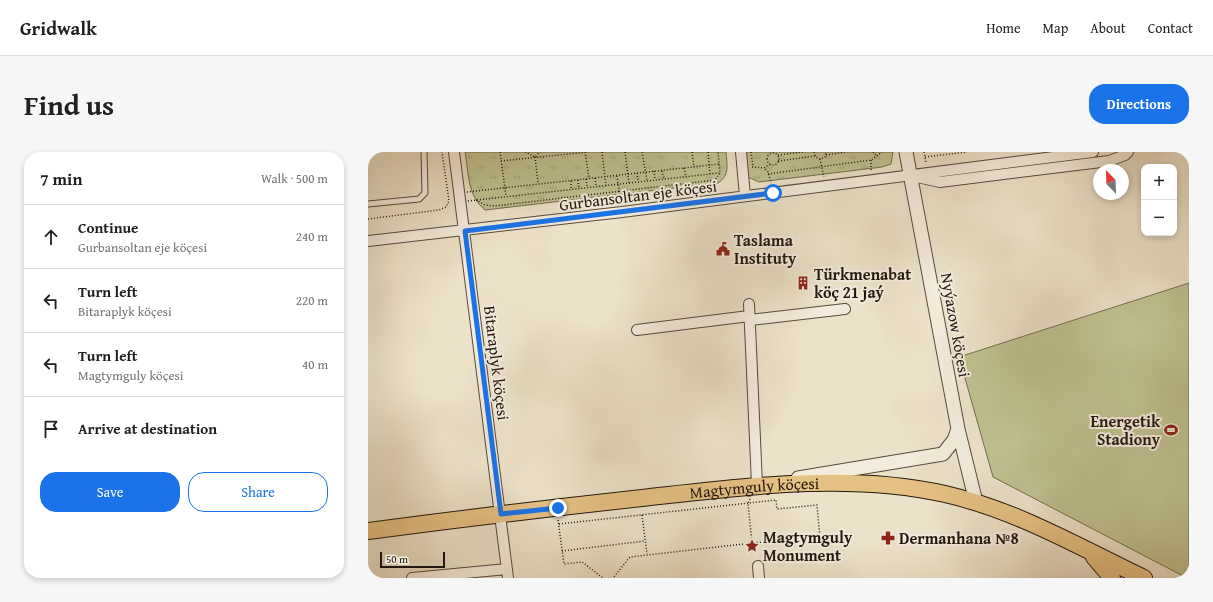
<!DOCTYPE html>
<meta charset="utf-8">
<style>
body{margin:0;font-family:"Gentium Book Plus",serif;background:#f6f6f6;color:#202124}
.controls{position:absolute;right:12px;top:12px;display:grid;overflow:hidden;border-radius:8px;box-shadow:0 2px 6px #0003}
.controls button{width:36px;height:36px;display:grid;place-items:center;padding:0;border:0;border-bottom:1px solid #e0e0e0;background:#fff;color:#202124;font:20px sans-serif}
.compass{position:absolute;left:725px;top:12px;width:36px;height:36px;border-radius:50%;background:#fff;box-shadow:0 2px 6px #0003;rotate:337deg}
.scale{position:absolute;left:12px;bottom:10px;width:65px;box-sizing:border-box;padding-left:4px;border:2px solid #24170e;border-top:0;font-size:11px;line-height:14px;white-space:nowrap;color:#24170e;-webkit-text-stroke:3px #f3ecdc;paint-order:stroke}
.stop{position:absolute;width:12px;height:12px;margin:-9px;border:3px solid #1a73e8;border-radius:50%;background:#fff}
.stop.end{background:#1a73e8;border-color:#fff;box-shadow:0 1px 4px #0008}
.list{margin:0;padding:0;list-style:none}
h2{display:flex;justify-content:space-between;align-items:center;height:52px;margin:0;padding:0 16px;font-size:17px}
h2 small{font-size:13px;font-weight:400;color:#757577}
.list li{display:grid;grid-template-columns:26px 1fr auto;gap:12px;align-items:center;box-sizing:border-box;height:64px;padding:0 16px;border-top:1px solid #e0e0e0}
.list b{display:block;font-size:15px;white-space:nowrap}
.list p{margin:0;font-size:13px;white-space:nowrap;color:#757577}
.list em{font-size:13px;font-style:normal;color:#757577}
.actions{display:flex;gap:8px;padding:12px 16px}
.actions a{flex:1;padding:9px 0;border:1px solid #1a73e8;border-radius:16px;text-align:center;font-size:14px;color:#1a73e8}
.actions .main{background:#1a73e8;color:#fff}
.icon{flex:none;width:22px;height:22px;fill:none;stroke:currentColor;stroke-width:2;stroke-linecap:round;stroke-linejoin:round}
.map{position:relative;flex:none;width:821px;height:426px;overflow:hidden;border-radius:16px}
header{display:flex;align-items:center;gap:24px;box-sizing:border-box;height:56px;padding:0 20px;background:#fff;border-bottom:1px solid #e0e0e0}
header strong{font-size:19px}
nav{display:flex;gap:22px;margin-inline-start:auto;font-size:14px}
.intro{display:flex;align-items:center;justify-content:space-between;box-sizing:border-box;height:96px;padding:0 24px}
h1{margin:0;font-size:28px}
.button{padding:10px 18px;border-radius:16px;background:#1a73e8;color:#fff;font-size:14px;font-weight:700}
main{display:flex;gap:24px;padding:0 24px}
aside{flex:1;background:#fff;border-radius:16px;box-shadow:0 2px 6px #0003}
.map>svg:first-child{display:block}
</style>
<header>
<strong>Gridwalk</strong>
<nav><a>Home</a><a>Map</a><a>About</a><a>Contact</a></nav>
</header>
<div class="intro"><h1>Find us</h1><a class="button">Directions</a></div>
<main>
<aside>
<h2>7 min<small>Walk · 500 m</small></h2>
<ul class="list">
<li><svg class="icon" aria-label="ahead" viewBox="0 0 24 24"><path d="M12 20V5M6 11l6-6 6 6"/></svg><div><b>Continue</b><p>Gurbansoltan eje köçesi</p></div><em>240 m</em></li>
<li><svg class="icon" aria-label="left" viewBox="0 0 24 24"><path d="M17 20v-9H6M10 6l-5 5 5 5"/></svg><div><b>Turn left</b><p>Bitaraplyk köçesi</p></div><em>220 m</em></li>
<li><svg class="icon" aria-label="left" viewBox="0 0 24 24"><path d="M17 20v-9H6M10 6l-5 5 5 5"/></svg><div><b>Turn left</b><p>Magtymguly köçesi</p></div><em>40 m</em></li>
<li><svg class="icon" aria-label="arrive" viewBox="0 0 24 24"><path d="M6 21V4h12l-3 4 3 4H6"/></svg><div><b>Arrive at destination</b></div></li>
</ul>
<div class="actions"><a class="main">Save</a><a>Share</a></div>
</aside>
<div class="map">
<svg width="821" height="426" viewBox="0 0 821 426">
<defs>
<pattern id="grass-tufts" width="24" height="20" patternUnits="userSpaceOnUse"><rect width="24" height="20" fill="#bfc191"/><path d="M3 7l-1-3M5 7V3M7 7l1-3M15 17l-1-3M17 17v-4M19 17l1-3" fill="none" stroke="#a4a57c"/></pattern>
</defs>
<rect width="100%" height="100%" fill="#ece2c9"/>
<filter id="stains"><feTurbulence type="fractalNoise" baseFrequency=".005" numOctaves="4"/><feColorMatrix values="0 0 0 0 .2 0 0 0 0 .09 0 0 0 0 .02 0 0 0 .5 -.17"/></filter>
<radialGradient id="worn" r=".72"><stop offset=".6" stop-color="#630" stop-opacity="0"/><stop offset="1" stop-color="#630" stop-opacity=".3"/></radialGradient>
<!-- grass -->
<path fill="url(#grass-tufts)" stroke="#726c50" d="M97 0H358C359 13 362 23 350 31L117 58C99 43 101 22 97 0Z
M374 0H525L523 12 514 15 391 30 380 25 375 18Z"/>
<!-- pitch -->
<path fill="#bfc191" stroke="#726c50" d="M821 131V426H819L625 325 591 205Z"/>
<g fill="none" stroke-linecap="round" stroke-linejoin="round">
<!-- service casing -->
<g stroke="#564a3d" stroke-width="7">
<path id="service" d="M0 52 51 47 57 41 56 0"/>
</g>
<!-- minor casing -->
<g stroke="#564a3d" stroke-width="12">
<path id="minor" d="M86 0 140 426
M373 0 377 44
M549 25 572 30 741 9 757 3 760 0
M0 89 254 60 725 0
M381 152 389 333
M382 168 477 157
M269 178 381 164
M390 414 391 426
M44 426 139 417"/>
</g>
<!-- tertiary casing -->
<g stroke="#564a3d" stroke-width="15">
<path id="tertiary" d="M538 0 590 277 608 350
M430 326 575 302 586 288 590 277"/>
</g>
<!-- primary casing -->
<g stroke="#24170e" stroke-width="18">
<g id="primary">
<path id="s1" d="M0 379C91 367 183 356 274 346 373 335 479 320 577 342 648 358 711 395 776 426"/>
<path d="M726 405 744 426"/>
</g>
</g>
<!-- path -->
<path stroke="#24170e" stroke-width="1.5" stroke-dasharray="1 2" stroke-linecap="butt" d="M132 0 138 44
M157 0 167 5 172 0
M217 0 221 26
M234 0 238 34
M257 0 261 31
M274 0 279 29
M324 0 326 15
M340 0 342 22
M383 0 385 15
M446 0 448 5 452 7 457 5 458 0
M505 0 509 4
M556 0 558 11
M399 7a6 6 0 1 1 12 0a6 6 0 1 1-12 0Z
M410 3 435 0
M458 3 478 0
M167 5 170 31
M557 5 599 0
M452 7 456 25
M503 8V18
M133 9 220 0
M410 9 447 4
M402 12 396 16 400 20 403 31
M384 15 396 16
M316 16 318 24
M286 19 287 27
M294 19 296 26
M269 21 270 29
M400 22 503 8 514 0
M249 24 253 50
M227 26 228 34
M218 27 219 35
M210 28 211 36
M203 29V37
M99 40 351 12
M108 48 117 53 126 54 347 28 352 21 350 0
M100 49 351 21
M0 67 71 58 78 55 81 49 74 0
M382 347 380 351 384 391
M274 363 279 402
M190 368 196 412 214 410 235 426
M191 372 408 348 409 357 449 353 452 386 384 391 262 405 245 426
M194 399 277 389"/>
<!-- service -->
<use href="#service" stroke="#f3ecdc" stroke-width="5"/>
<!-- minor -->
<use href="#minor" stroke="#f3ecdc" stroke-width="10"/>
<!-- tertiary -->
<use href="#tertiary" stroke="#f3ecdc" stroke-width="13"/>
<!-- primary -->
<use href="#primary" stroke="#e6c184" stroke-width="16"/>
</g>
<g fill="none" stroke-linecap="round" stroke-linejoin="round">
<!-- route -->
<path stroke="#1a73e8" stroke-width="5" d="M190 356 133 362 97 79 405 41"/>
</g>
<!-- icons -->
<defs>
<g id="civic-bare" transform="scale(1.08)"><path d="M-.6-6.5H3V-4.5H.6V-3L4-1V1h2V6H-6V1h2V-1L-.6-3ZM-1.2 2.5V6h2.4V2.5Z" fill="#8f2418" stroke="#f3ecdc" stroke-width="2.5" paint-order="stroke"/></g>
<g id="building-bare" transform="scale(1.08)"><path d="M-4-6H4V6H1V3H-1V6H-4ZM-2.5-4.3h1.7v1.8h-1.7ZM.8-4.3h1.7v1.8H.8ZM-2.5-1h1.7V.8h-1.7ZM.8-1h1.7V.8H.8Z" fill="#8f2418" stroke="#f3ecdc" stroke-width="2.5" paint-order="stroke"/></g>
<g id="stadium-bare" transform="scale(1.08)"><path d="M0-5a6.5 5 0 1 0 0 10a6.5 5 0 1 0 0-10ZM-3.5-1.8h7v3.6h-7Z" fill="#8f2418" stroke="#f3ecdc" stroke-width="2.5" paint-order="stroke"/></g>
<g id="pharmacy-bare" transform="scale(1.08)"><path d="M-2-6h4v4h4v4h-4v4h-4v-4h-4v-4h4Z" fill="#8f2418" stroke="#f3ecdc" stroke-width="2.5" paint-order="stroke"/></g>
<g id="sight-bare" transform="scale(1.08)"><path d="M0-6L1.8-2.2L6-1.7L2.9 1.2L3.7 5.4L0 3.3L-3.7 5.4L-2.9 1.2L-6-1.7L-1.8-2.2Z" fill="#8f2418" stroke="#f3ecdc" stroke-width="2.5" paint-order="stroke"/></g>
</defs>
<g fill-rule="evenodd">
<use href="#civic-bare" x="355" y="97"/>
<use href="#building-bare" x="435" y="131"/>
<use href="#stadium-bare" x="803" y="278"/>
<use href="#pharmacy-bare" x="520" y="386"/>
<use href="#sight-bare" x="384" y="394"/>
</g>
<g text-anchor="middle" stroke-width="4" stroke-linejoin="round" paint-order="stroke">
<!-- street labels -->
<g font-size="16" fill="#24170e" stroke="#f3ecdc">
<text transform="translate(270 43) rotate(-7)" y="6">Gurbansoltan eje köçesi</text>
<text transform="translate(588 173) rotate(80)" y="6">Nyýazow köçesi</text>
<text transform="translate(129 211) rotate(83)" y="6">Bitaraplyk köçesi</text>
<text dy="6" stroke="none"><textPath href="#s1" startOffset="389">Magtymguly köçesi</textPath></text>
</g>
<!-- poi labels -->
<g font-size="16" font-weight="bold" fill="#24170e" stroke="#f3ecdc" text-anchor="start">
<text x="366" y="94">Taslama<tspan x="366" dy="18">Instituty</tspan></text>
<text x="446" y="128">Türkmenabat<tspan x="446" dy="18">köç 21 jaý</tspan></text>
<text x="792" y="275" text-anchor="end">Energetik<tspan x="792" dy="18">Stadiony</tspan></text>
<text x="395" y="391">Magtymguly<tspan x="395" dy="18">Monument</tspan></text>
<text x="531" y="392">Dermanhana №8</text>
</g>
</g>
<rect width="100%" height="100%" filter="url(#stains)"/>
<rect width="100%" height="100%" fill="url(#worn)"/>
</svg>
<div class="controls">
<button>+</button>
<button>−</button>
</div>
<svg class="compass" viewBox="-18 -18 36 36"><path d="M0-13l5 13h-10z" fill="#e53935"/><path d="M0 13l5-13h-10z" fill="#757577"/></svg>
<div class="scale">50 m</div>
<div class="stop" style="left:405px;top:41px"></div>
<div class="stop end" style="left:190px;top:356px"></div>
</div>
</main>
